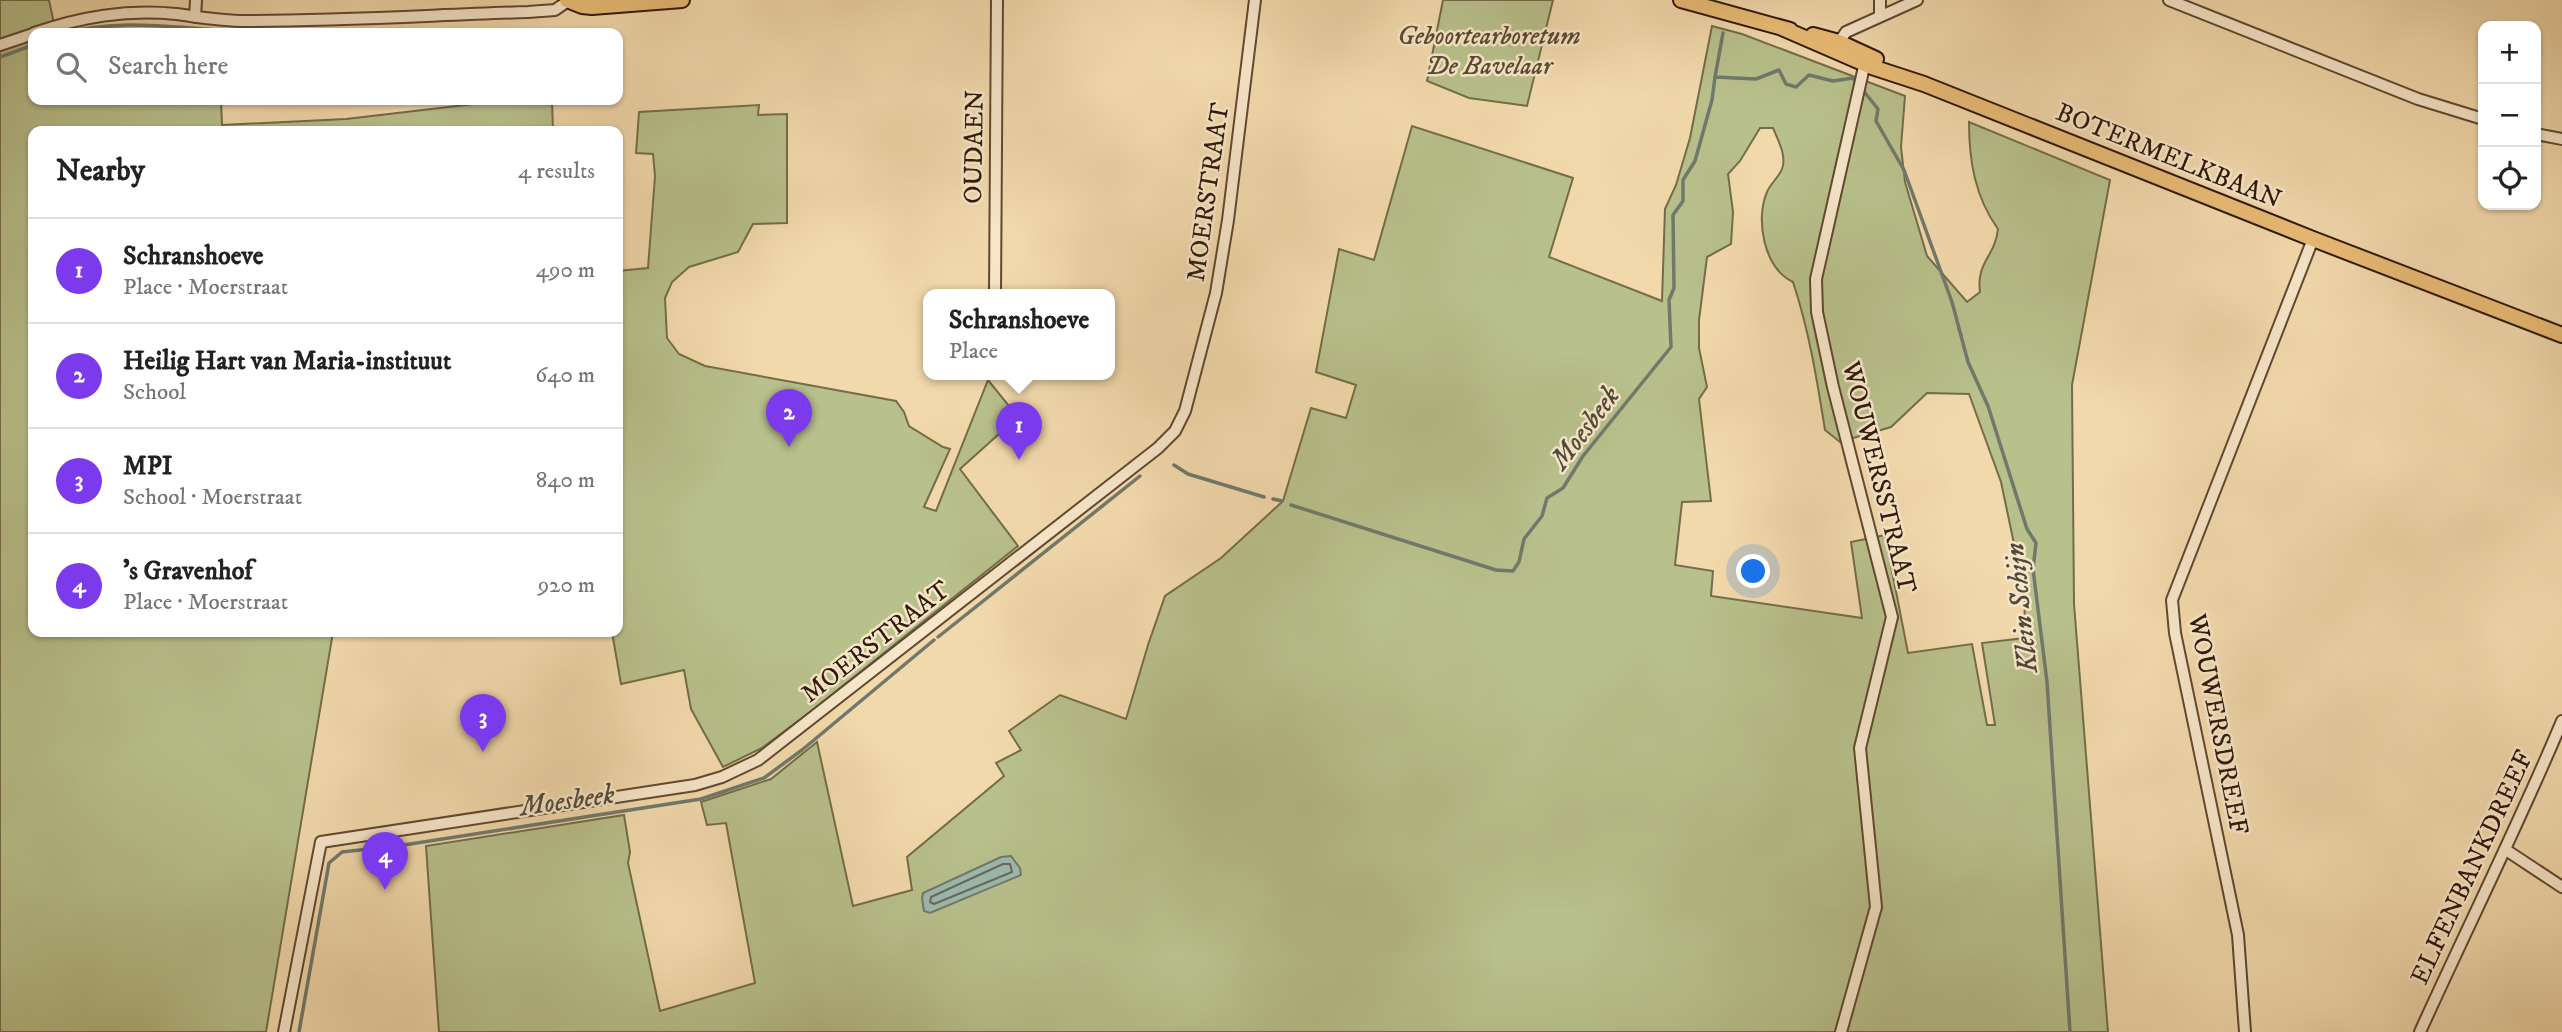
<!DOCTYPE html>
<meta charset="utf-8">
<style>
body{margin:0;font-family:"IM FELL DW Pica",serif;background:#f2f2f2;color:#222}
.controls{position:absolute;right:21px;top:21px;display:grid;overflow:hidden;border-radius:14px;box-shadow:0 2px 5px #0004}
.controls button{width:63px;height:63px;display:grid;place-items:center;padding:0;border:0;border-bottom:2px solid #e0e0e0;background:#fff;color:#222;font:35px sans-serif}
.you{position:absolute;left:1754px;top:572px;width:24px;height:24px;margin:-18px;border:5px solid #fff;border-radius:50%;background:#1a73e8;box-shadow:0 0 0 10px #1a73e833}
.badge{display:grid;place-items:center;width:46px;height:46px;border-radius:50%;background:#7c3aed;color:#fff;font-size:23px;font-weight:700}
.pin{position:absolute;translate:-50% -58px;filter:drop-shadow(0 2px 4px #0008)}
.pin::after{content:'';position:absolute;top:37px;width:24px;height:21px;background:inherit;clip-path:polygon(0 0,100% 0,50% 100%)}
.popup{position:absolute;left:923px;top:289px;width:192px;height:91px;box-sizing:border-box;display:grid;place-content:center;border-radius:14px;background:#fff;filter:drop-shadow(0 2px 5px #0005);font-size:23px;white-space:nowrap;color:#767676}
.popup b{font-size:26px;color:#222}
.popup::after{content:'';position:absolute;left:50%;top:100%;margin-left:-14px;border:14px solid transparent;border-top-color:#fff}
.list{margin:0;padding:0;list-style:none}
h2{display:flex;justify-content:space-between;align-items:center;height:91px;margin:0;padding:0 28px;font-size:30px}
h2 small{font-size:23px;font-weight:400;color:#767676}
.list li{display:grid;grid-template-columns:46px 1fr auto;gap:21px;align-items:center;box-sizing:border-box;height:105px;padding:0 28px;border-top:2px solid #e0e0e0}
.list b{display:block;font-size:26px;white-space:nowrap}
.list p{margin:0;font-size:23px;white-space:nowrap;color:#767676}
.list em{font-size:23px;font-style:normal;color:#767676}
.icon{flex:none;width:38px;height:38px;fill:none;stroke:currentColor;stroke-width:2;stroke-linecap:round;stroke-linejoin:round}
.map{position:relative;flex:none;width:2562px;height:1032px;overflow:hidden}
.search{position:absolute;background:#fff;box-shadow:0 2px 5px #0004;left:28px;top:28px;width:595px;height:77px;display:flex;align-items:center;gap:18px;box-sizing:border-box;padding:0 24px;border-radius:14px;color:#767676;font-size:26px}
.panel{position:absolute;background:#fff;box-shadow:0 2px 5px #0004;left:28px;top:126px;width:595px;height:511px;border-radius:14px}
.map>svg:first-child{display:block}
</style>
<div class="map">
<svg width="2562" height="1032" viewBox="0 0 2562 1032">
<rect width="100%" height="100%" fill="#f2d9ac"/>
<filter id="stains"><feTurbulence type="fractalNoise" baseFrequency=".00286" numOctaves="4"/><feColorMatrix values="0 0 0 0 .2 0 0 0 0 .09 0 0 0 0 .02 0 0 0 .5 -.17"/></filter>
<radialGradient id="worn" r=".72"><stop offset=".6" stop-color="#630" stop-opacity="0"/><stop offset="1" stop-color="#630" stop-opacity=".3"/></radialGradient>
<!-- green -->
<path fill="#b8c08b" stroke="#746c4a" stroke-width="2" fill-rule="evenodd" d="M0 0H49L56 33H33V100H221L222 125 346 119 508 100H552L553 131H33V632H333L266 1032H0Z
M1443 0H1553L1527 106 1469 98 1427 81Z
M1712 26 1742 34 1905 96 1901 147 1905 182 1927 256 1967 302 1980 292C1976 262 1995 257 1998 229 1975 197 1969 161 1969 122L2110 180 2072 385 2074 604 2108 1032H439L426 846 624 815 630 852 628 863 660 1011 755 983 726 823 707 825 701 802 771 779 817 742 853 906 912 890 907 857 1004 776 996 763 1021 750 1009 731 1060 695 1126 719 1148 645 1165 596 1221 558 1283 501 1311 408 1346 418 1356 385 1316 372 1339 249 1374 260 1412 126 1573 178 1549 257 1662 301 1665 209 1676 185 1690 138ZM1760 128H1773C1778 140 1787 156 1782 169 1779 177 1770 184 1767 192 1755 220 1764 268 1793 282 1809 330 1817 380 1825 430L1840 442 1891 427 1927 393 1969 394 2001 482 2025 596 2024 638 1982 643 1995 725H1987L1972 644 1908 653 1885 535 1851 542 1862 618 1711 596 1713 571 1675 565 1682 502 1711 501 1699 399 1707 387 1699 348V320L1707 257 1731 244 1733 212 1728 174 1740 161Z
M95 28 213 31V33H66Z
M759 105 758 115 787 114V223L753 224 738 252 689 267 672 282 665 298 667 338 679 354 705 366 896 401 904 412 909 426 943 447 950 449 924 507 936 511 988 380 1018 417 960 469 1018 546 810 712 762 748 723 767 691 709 684 670 621 684 612 632H618V271L648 268 655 176 653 154 636 153 639 112Z"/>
<!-- water -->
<path fill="#9bbaae" stroke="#70796c" stroke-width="2" d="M1011 856 1020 868 1021 875 930 913 924 911 922 898 923 893 1001 857Z"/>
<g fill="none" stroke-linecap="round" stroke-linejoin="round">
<!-- shore -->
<path stroke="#66695b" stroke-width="2" d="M1003 864H1010L1012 872 934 904 930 902 931 897Z"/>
<!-- stream -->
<path stroke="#70796c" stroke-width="3.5" d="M66 33C116 19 169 27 220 30
M1723 33 1715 77 1756 79 1779 70 1786 84 1796 87 1809 75 1833 81 1853 78 1855 81
M0 57 33 45
M1862 89 1878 109 1876 121 1904 170 1952 302 1968 362 1988 406 2027 529 2036 543 2033 569 2047 682 2070 1032
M1174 465 1188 474 1264 497
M1273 499 1282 501
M1291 505 1496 570 1513 571 1519 562 1524 539 1542 516 1547 498 1563 488 1583 456 1671 347 1669 300 1674 288 1673 215 1683 201V180L1695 161 1712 100 1715 77
M938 637 1140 476
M299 1032 329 863 342 852 404 845 701 799 764 778 802 750 934 640"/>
<!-- minor casing -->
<g stroke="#604831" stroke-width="14">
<path id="minor" d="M2169 0 2418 99 2483 119
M1880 16V0
M195 17 196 0
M34 33C81 17 126 9 176 14 199 17 221 21 245 21 339 21 433 15 528 12L555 10 568 1
M1839 42 1846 32 1917 0
M0 45 33 34
M2536 134 2562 139
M995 294 997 0
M2506 850 2562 887
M284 1032 321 842 695 785 722 777 758 760 1158 448 1175 431 1185 411 1216 293 1228 220 1255 0
M1841 1032 1876 907 1860 748 1892 617 1833 387 1817 312 1816 279 1866 58
M2245 1032 2238 935 2175 633 2172 600 2313 239
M2420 1032C2467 928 2518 826 2562 721"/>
</g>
<!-- major casing -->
<g stroke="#301808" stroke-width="18">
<path id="major" d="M567 0 582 6 592 7 682 0
M1681 0 1790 30
M1782 28 1872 67 1924 84 2313 239 2562 335
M1813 35 1839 42 1876 59"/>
</g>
<!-- minor -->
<use href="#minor" stroke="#f7e6c9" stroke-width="10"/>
<!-- major -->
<use href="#major" stroke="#e9bc76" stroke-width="14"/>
</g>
<g text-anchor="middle" stroke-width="5" stroke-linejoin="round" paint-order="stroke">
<!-- park labels -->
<g font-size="26" font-style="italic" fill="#594a2f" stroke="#f7e6c9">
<text x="1489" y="44">Geboortearboretum<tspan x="1489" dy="30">De Bavelaar</tspan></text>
</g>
<!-- street labels -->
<g font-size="26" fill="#301808" stroke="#f7e6c9">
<text transform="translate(973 147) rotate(-89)" y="9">OUDAEN</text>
<text transform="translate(2169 155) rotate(22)" y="9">BOTERMELKBAAN</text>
<text transform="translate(1207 192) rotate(-82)" y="9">MOERSTRAAT</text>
<text transform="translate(1880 477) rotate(76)" y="9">WOUWERSSTRAAT</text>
<text transform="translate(875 641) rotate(-38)" y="9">MOERSTRAAT</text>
<text transform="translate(2219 724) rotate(79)" y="9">WOUWERSDREEF</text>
<text transform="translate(2471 867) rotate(-65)" y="9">ELFENBANKDREEF</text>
</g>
<!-- water labels -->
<g font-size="28" font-style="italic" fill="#50493a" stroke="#f7e6c9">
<text transform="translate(1584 427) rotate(-53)" y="10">Moesbeek</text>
<text transform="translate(2020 608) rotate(-96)" y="10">Klein Schijn</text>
<text transform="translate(567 799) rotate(-8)" y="10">Moesbeek</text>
</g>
</g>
<rect width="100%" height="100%" filter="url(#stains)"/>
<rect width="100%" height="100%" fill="url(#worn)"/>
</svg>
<div class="controls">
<button>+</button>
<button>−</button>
<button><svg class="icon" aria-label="locate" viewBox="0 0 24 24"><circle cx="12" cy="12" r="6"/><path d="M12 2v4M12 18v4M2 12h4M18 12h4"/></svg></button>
</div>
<div class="you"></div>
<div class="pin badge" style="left:1019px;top:460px">1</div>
<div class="popup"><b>Schranshoeve</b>Place</div>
<div class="pin badge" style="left:789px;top:447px">2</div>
<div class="pin badge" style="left:483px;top:752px">3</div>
<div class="pin badge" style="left:385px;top:890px">4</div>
<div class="search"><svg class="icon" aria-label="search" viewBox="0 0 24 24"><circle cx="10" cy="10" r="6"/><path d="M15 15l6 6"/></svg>Search here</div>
<section class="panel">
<h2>Nearby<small>4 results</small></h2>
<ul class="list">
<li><span class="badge">1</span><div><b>Schranshoeve</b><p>Place · Moerstraat</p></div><em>490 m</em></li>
<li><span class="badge">2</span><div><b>Heilig Hart van Maria-instituut</b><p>School</p></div><em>640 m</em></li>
<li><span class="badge">3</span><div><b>MPI</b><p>School · Moerstraat</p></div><em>840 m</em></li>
<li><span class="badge">4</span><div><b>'s Gravenhof</b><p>Place · Moerstraat</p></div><em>920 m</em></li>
</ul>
</section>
</div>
